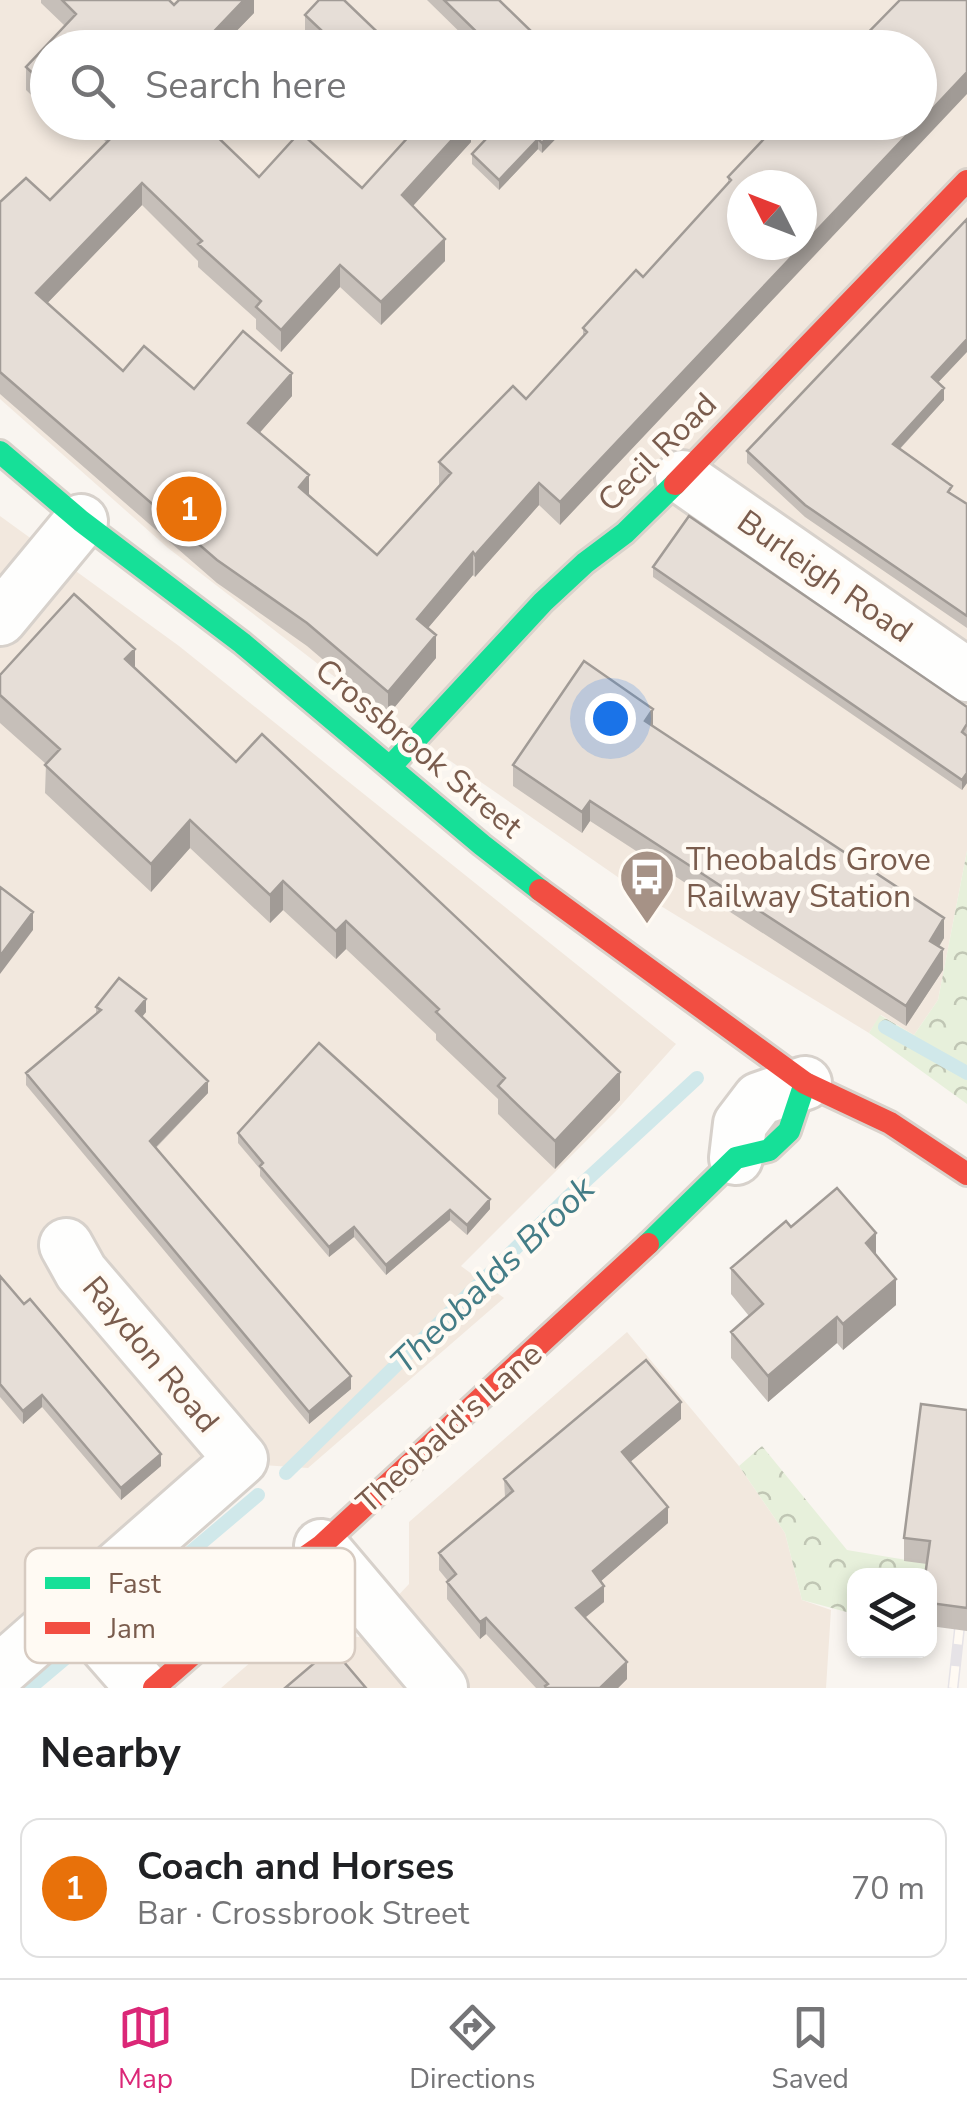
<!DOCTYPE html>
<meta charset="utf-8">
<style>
body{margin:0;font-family:"Nunito Sans",sans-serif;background:#f6f6f6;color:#202124}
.controls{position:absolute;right:30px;bottom:30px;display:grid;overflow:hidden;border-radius:20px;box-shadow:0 5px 15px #0003}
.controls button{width:90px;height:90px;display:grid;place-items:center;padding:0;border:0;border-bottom:2px solid #e0e0e0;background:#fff;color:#202124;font:50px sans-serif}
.compass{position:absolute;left:727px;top:170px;width:90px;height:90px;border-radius:50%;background:#fff;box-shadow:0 5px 15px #0003;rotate:312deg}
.you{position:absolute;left:610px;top:718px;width:35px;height:35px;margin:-25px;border:8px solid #fff;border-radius:50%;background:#1a73e8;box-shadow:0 0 0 15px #1a73e833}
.badge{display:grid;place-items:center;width:65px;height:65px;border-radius:50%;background:#db2777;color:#fff;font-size:32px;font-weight:700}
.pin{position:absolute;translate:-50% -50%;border:5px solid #fff;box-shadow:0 2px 10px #0006}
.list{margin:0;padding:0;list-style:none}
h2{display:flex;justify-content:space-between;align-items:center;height:130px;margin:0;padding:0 40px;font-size:42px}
h2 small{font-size:32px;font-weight:400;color:#757577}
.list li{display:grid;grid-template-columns:65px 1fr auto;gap:30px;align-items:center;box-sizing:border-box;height:140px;margin:0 20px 20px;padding:0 20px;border:2px solid #e0e0e0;border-radius:20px}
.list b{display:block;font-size:38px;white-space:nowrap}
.list p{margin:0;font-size:32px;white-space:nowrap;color:#757577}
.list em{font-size:32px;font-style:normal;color:#757577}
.icon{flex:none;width:55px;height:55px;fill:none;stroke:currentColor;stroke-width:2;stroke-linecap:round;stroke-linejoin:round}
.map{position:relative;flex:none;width:967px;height:1688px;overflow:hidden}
.search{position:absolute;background:#fff;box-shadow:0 5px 15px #0003;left:30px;right:30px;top:30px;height:110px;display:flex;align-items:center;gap:25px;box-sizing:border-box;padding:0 35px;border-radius:55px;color:#757577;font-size:38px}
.sheet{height:290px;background:#fff}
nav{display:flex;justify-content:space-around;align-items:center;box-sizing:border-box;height:140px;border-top:2px solid #e0e0e0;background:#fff;font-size:28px;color:#757577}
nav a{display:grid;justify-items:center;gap:5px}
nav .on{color:#db2777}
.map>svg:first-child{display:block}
</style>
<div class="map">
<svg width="967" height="1688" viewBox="0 0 967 1688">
<defs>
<pattern id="forest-crowns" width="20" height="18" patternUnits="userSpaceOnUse" patternTransform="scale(2.5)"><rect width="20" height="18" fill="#e7f0db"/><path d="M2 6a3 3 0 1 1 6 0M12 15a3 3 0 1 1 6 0" fill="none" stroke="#c0c6b4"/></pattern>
</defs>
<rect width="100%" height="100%" fill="#f9f5f0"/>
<!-- residential -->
<path fill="#f2e8de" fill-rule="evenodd" d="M0 0H967V851L938 1000 914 1035 881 1015 869 1033 651 900 384 715 168 548 0 399ZM48 48H920V122H48ZM742 185H802V245H742Z
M0 516 179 646 676 1044 615 1112 461 1266 504 1298 308 1468 198 1461 0 1641Z
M627 1332 739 1466 785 1533 802 1600 831 1610 826 1688H221L283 1634 359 1637 409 1584V1522Z"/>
<!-- forest -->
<path fill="url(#forest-crowns)" d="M967 851V1104L869 1033 880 1015 914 1035 938 1000Z
M762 1446 847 1550 930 1564 928 1575 854 1576V1614L802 1600 785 1533 739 1466Z"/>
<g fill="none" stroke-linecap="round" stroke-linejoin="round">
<!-- stream -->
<path stroke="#d0e8ea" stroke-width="14" d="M885 1027 967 1073
M286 1473 568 1197 697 1078
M103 1626 258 1495
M30 1688 87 1640"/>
<!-- street casing -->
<g stroke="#d7d1cb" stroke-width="58">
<path id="street" d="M682 477 967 675
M0 619 81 521
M736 1158 740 1124 759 1099 805 1083
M321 1546 441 1688
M73 1608 143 1688
M0 1671 241 1459 81 1272 66 1245"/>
</g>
<!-- fast casing -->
<g stroke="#d9d2cb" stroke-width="28">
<path id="fast" d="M0 452 81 521 242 643 482 845 540 890
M391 766 543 602 585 563 625 533 675 484
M648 1244 736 1158 769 1150 789 1131 805 1083"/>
</g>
<!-- jam casing -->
<g stroke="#d9d2cb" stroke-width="28">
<path id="jam" d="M675 484 967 181
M540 890 805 1083 890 1123 967 1174
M154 1688 297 1563 321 1546 648 1244"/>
</g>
<!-- street -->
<use href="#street" stroke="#fefefd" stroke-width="52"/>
<!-- fast -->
<use href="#fast" stroke="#16e098" stroke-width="22"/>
<!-- jam -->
<use href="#jam" stroke="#f24e42" stroke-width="22"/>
<!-- rail casing -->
<g stroke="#e6e3e7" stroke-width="11">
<path id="rail" d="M953 1688 967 1559"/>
</g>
<!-- rail -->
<use href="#rail" stroke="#fffaf3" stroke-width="8" stroke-dasharray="22" stroke-linecap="butt"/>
</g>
<!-- wall -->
<path fill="#c6bfb9" d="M41 0H169L174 5 254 0V13L220 48H48V111L26 90V67L65 26 41 3Z
M427 0H499L533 48H476Z
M305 15 394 48H316L305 38Z
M86 122H202L259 177 362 188 409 136 395 122H471V142L413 206 445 261 381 325 340 287 281 352 256 329V319L198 267V261L142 205 47 303 123 371 194 389 292 396 259 433 309 496 377 555 439 485V462L526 399 583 336V328L643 277 728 184V177L744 159 560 525 539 505 475 577 473 575 428 628 436 658 388 715 307 646 217 583 0 394V202L50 200 106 142Z
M502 122H572L542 153 538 149 499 190 472 164V154Z
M938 382 944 400 900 449 952 494 967 504V628L805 517 747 463V451Z
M653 567 967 707V783L962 790 653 577Z
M135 668 236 762 620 1100 555 1169 498 1114V1099L436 1040V1034L346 949 336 959 283 910 270 923 190 848 151 892 45 793 46 764 0 723V675Z
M653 726 944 938 939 947 943 970 906 1026 590 821 582 833 513 786V765Z
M96 1007 146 1012 142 1017 208 1093 156 1148 351 1389 309 1424 26 1085V1073L96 1014Z
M238 1133 490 1209 467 1235 450 1220 386 1275 354 1237 329 1257 260 1176V1169L238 1143Z
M791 1227 876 1255 896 1305 843 1350 837 1343 768 1402 731 1358V1332L749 1316 731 1294V1268Z
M0 1276 161 1466 121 1500 42 1407 23 1424 0 1397Z
M967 1410V1631L930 1626V1576L927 1564 904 1561V1538Z
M681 1419 630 1462 668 1523 601 1581 604 1602 585 1618 627 1679 618 1688H536L486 1634 480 1639 447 1599V1582L448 1581 439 1570V1553L505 1497 504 1479Z"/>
<!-- shaded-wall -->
<path fill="#a19b96" d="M244 0H254V13L220 48H198Z
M533 33V48H519Z
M967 72V94L560 525V502Z
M468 122H471V142L402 218V195Z
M563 122H572L542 153V143Z
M538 139V149L499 190V180Z
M142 183V205L36 315V293Z
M445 239V261L381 325V302Z
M340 265V287L281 352V330Z
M967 339V352L932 389V377Z
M292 373V396L248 446V423Z
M944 388V400L893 456V444Z
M309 475V498L299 487Z
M539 483V505L475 577V555Z
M473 552V575L417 641V619Z
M436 635V658L388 715V692Z
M135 649V677L125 659Z
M653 709V730L645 721Z
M967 773V783L962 790V780Z
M590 801V821L582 833V812Z
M190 820V848L151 892V864Z
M283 881V910L270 923V895Z
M33 912V930L0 974V956Z
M944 918V938L930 961V941Z
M346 921V949L336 959V931Z
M943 949V970L906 1026V1006Z
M146 999V1012L136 1024V1011Z
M620 1072V1100L555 1169V1141Z
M208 1081V1093L150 1153V1141Z
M490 1199V1209L467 1235V1225Z
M450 1210V1220L386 1275V1265Z
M354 1227V1237L329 1257V1247Z
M876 1233V1260L866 1243Z
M896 1279V1305L843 1350V1324Z
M837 1317V1343L768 1402V1376Z
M351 1376V1389L309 1424V1412Z
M42 1395V1407L23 1424V1411Z
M681 1402V1419L622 1469V1452Z
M161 1454V1466L121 1500V1488Z
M668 1507V1523L593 1588V1571Z
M604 1586V1602L576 1625V1608Z
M486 1618V1634L480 1639V1622Z
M627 1662V1679L618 1688H600Z"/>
<!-- building -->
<path fill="#e6ded7" stroke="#a19b96" stroke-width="2.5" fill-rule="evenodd" d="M62 0H169L174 5 179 0H244L198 48H48V88L26 67 76 14Z
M319 0H344L394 48H340L305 15Z
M444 0H499L533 33 519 48H493Z
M900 0H967V72L920 122V48H853Z
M109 122H202L259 177 300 132 362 188 420 124 419 122H468L402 195 445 239 381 302 340 265 281 330 256 307 261 301 198 244 202 241 142 183 36 293 123 371 144 346 194 389 243 331 292 373 248 423 309 475 299 487 377 555 451 473 439 462 513 386 526 399 587 332 583 328 636 270 643 277 731 180 728 177 780 122H919L560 502 539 483 475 555 473 552 417 619 436 635 388 692 307 623 217 560 0 372V202L26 178 50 200 118 131ZM742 185H802V245H742Z
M502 122H563L542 143 538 139 499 180 472 154Z
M967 219V339L932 377 944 388 893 444 952 486 948 492 967 504V616L805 505 747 451Z
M689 516 967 707V724L962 732 967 736V773L962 780 653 567Z
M74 594 135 649 125 659 236 762 262 734 620 1072 555 1141 498 1086 505 1078 436 1012 439 1009 346 921 336 931 283 881 270 895 190 820 151 864 45 765 60 749 0 695V675Z
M584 661 653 709 645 721 944 918 930 941 943 949 906 1006 590 801 582 812 513 765Z
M0 887 33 912 0 956Z
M119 978 146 999 136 1011 208 1081 150 1141 351 1376 309 1412 26 1073 101 1010 96 1007Z
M319 1043 490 1199 467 1225 450 1210 386 1265 354 1227 329 1247 260 1166 263 1163 238 1133Z
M837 1188 876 1233 866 1243 896 1279 843 1324 837 1317 768 1376 731 1332 763 1304 731 1268 786 1221 791 1227Z
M0 1276 24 1304 30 1299 161 1454 121 1488 42 1395 23 1411 0 1384Z
M646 1360 681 1402 622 1452 668 1507 593 1571 604 1586 576 1608 627 1662 600 1688H546L545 1686 548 1684 486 1618 480 1622 447 1582 456 1574 439 1553 513 1491 504 1479Z
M921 1404 967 1410V1608L930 1603V1576H925L930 1541 904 1538Z
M332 1648 366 1688H285Z"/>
<!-- icons -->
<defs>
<g id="bus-pin" transform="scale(2.875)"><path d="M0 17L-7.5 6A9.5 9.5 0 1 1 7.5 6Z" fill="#a69286" stroke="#fffaf3"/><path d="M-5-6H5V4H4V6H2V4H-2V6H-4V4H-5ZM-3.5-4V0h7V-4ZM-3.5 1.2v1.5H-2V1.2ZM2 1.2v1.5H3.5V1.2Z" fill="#fff"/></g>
</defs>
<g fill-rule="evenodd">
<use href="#bus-pin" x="647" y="877"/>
</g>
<g text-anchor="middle" stroke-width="9" stroke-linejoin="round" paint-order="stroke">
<!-- street labels -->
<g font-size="32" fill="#7a5c4d" stroke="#fffaf3">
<text transform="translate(657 452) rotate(-45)" y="11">Cecil Road</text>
<text transform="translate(825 576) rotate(35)" y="11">Burleigh Road</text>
<text transform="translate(419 748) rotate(40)" y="11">Crossbrook Street</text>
<text transform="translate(151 1354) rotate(50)" y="11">Raydon Road</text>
<text transform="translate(449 1428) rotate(-42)" y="11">Theobald's Lane</text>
</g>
<!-- poi labels -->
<g font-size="32" fill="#7a5c4d" stroke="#fffaf3" text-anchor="start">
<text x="686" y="870">Theobalds Grove<tspan x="686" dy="37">Railway Station</tspan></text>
</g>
<!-- water labels -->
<g font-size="35" font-style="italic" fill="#437c86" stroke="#fffaf3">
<text transform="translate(492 1275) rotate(-44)" y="12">Theobalds Brook</text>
</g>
</g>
<!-- legend -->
<rect x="25" y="1548" width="330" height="115" rx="15" fill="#fffaf3" stroke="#d7cbc1" stroke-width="2.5"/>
<rect x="45" y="1577" width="45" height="12" fill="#16e098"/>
<rect x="45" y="1622" width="45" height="12" fill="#f24e42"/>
<g font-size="28" fill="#7a5c4d">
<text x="108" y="1593">Fast</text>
<text x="108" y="1638">Jam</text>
</g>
</svg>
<div class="controls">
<button><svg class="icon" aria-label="layers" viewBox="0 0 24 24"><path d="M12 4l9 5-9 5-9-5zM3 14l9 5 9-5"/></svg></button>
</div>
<svg class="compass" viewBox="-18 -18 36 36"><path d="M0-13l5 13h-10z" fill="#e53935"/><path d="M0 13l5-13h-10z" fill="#757577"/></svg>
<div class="you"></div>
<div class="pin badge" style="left:189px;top:509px;background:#e8710a">1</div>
<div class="search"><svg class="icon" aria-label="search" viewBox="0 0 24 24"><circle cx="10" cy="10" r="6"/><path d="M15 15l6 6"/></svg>Search here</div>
</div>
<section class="sheet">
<h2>Nearby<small></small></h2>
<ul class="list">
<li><span class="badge" style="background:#e8710a">1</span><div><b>Coach and Horses</b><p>Bar · Crossbrook Street</p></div><em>70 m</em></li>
</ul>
</section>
<nav>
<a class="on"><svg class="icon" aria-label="map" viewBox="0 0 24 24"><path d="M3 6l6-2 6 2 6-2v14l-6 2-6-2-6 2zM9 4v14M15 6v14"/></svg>Map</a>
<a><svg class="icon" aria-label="directions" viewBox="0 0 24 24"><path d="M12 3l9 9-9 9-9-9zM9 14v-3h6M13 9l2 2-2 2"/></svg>Directions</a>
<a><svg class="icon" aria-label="saved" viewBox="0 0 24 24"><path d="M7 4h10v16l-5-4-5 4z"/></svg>Saved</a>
</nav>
